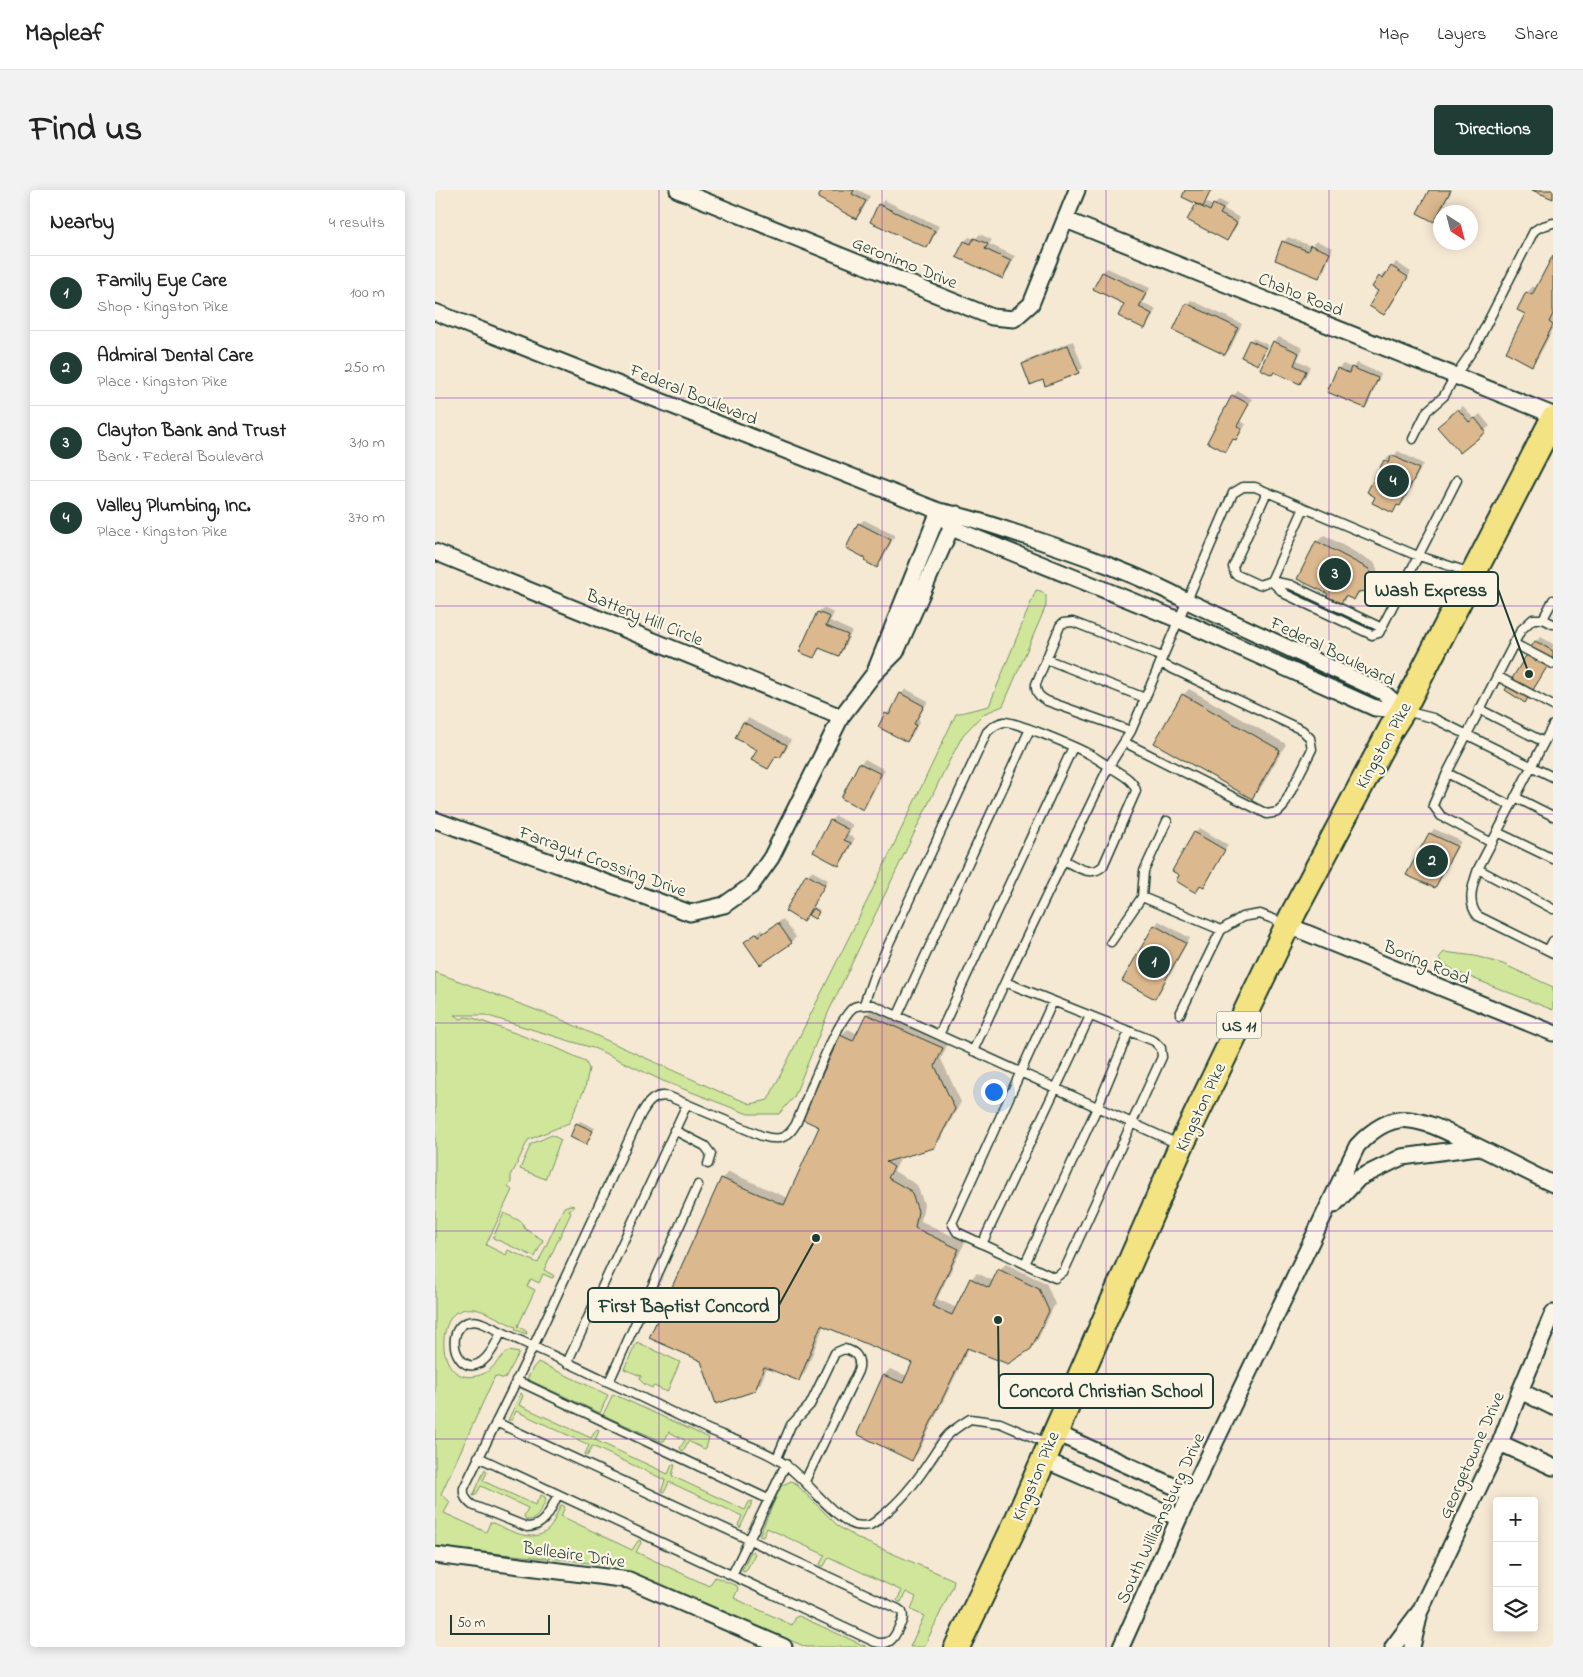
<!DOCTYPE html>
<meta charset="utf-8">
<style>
body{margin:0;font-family:"Indie Flower",sans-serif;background:#f2f2f2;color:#222}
.controls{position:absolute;right:15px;bottom:15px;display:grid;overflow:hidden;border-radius:5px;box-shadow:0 2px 12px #0003}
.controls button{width:45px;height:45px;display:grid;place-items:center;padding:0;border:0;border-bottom:1px solid #e0e0e0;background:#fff;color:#222;font:25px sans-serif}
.compass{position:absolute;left:998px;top:15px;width:45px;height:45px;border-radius:50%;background:#fff;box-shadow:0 2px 12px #0003;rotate:144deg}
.scale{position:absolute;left:15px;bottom:12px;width:100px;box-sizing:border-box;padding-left:5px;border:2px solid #1f3d34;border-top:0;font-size:14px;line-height:18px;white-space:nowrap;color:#1f3d34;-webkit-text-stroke:4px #fcf5e5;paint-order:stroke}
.you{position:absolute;left:558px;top:901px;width:18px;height:18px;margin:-12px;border:4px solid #fff;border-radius:50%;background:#1a73e8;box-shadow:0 0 0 8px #1a73e833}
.badge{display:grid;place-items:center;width:32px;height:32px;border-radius:50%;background:#1f3d34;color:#fff;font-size:16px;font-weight:700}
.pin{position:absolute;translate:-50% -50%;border:2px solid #fff;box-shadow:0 1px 5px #0006}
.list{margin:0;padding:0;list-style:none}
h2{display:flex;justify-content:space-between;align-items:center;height:65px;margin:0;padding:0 20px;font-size:21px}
h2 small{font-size:16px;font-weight:400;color:#767676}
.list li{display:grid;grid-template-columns:32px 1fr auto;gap:15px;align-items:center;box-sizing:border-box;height:75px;padding:0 20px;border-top:1px solid #e0e0e0}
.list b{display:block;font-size:19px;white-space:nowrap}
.list p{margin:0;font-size:16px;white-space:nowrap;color:#767676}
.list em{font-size:16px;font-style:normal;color:#767676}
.icon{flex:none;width:28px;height:28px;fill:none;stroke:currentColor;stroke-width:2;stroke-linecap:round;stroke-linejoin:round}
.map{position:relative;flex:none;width:1118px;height:1457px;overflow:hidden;border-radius:5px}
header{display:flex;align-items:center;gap:30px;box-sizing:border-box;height:70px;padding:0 25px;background:#fff;border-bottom:1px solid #e0e0e0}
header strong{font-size:24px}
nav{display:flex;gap:28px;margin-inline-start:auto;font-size:18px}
.intro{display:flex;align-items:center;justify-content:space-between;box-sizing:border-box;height:120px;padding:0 30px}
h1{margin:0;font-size:35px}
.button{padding:12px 22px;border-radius:5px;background:#1f3d34;color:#fff;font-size:18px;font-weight:700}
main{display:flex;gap:30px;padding:0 30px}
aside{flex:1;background:#fff;border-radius:5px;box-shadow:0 2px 12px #0003}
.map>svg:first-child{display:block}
</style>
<header>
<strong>Mapleaf</strong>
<nav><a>Map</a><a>Layers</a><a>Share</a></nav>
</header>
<div class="intro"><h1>Find us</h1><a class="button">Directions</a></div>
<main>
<aside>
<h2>Nearby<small>4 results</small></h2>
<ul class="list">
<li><span class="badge">1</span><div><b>Family Eye Care</b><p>Shop · Kingston Pike</p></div><em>100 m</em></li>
<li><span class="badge">2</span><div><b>Admiral Dental Care</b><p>Place · Kingston Pike</p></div><em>250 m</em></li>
<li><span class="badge">3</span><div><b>Clayton Bank and Trust</b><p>Bank · Federal Boulevard</p></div><em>310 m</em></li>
<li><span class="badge">4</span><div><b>Valley Plumbing, Inc.</b><p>Place · Kingston Pike</p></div><em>370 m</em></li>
</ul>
</aside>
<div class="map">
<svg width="1118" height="1457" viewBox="0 0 1118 1457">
<rect width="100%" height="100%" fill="#f6e9d4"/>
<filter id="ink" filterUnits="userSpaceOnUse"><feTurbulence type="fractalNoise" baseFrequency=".02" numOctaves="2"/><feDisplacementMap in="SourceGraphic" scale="10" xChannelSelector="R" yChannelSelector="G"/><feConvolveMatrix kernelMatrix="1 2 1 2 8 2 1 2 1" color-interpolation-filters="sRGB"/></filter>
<g filter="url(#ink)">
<!-- green -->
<path fill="#d0e69b" stroke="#789268" d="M601 400 606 401 611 405V416L568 516 548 524 528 545 510 579 393 823 359 907 344 924H313L228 891 161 859 50 825H19L26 829 30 827 38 828 124 859 150 871 154 879 150 898 134 933 93 950 79 980 76 983V992L73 997 77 1000 51 1055 71 1065 73 1060 103 1073 129 1017 135 1015 139 1016 134 1020 136 1023 109 1080 118 1085 119 1087 117 1088 108 1084 104 1093 96 1089 92 1096 100 1100 83 1136 91 1141 92 1144 80 1140 81 1137C69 1132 52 1121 39 1119 32 1118 26 1120 20 1123 0 1141 6 1197 45 1185 59 1181 62 1168 74 1161L84 1163 70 1189 60 1186 6 1304 15 1312 9 1323 51 1342 55 1333H58C74 1340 97 1354 113 1340 119 1334 122 1322 126 1315H127L130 1317 126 1326 197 1360 203 1351 205 1350 206 1353 201 1362 274 1396 280 1387 302 1396 303 1399 299 1408 357 1435 361 1427 364 1426 432 1457H371L217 1391 174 1376 133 1370 0 1358V782L125 829 283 901 316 914 333 910 433 709 521 524 554 516Z
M1009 762 1040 766 1068 774 1118 797V820L1022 782 1007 773 1004 768Z
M117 945 126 950 110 989 85 979 96 954Z
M69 1023 87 1032 90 1039 108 1050 100 1067 58 1048Z
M202 1152 245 1172 232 1202 219 1196 217 1198 209 1194 204 1189 206 1186 189 1179Z
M103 1172 173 1205 165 1223 92 1189 98 1178Z
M86 1203 88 1206 84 1215 156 1248 161 1240 163 1239 164 1241 160 1250 233 1284 237 1275H240L237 1286 310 1320 314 1312 318 1311 305 1338 303 1335 307 1326 234 1292 230 1301 228 1302 227 1299 230 1290 157 1256 153 1265 151 1266 150 1264 154 1255 81 1221 77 1230H73Z
M178 1204 274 1248 271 1258 269 1259 253 1251 249 1260 247 1261 245 1258 250 1250 234 1242 229 1251H226L168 1225Z
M50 1279 52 1282 48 1291 100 1315 106 1305 110 1307 111 1310C106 1320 103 1331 91 1330L89 1326 93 1318 46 1296 41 1305 38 1306Z
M356 1291 359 1292 404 1337 426 1350 519 1390 518 1396 489 1457H475L489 1426 478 1421 476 1419 481 1407 471 1402 466 1412H464L462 1410 467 1401 394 1367 389 1376H386L385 1374 390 1365 332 1338 328 1347 324 1346 346 1296Z
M318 1361 320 1364 311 1381 308 1382 307 1380 315 1363Z"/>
<!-- shadow -->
<path fill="#0003" d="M388 0H423L435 6 426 23 421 28Z
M752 0H776L770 12 778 16 784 10 792 14 789 19 805 28 796 45 792 50 762 14 763 13Z
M996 0H1017L1003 26 998 30Z
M449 10 504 36 496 52 492 57 444 15Z
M545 44 557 50 554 54 580 66 572 83 567 88 530 51 534 47 540 49Z
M853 47 876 56 881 51 898 58 889 81 884 86 841 69 849 52Z
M1118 68V139L1103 168 1097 174 1092 103 1098 96 1102 99Z
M961 72 976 82 954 119 949 123 945 101V87L949 82 953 84Z
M672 78 715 98 708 113 721 119 714 133 710 137 691 114 660 99 668 82Z
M756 110 807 134 795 159 790 164 752 114Z
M844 147 868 158 862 170 875 176 870 188 865 193 839 181 827 178 839 152Z
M818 148 833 155 823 173 815 151Z
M638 151 648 178 643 182 608 188 588 174 593 169Z
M922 173 946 184 934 212 930 217 903 179 908 174 917 178Z
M803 201 817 209 805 231 811 234 805 244 801 249 799 248 790 261 798 206Z
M1028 216 1039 229 1045 224 1055 236 1025 262 1009 232Z
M963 261 988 274 970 310 965 315 963 314 957 322 942 306 950 271 954 266 957 268Z
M429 330 460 345 447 371 442 376 432 367 424 334Z
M889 345 940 373 943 382 937 393 930 400 926 401 919 409 912 405 907 415 901 422 882 352Z
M388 418 399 423 395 431 417 441 408 460 403 465 386 457 379 467 366 461 383 422Z
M1106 447 1118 454V468L1094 507 1071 500 1101 451Z
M471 499 493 511 483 529 485 530 477 546 472 550 451 524 456 519 458 520 466 504Z
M754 499 851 554 824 601 817 607 748 505Z
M313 528 356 550 350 562 345 567 342 565 333 578 309 533Z
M430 569 450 580 432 613 428 618 425 574Z
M401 626 418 635 413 645 420 648 409 669 404 674 380 661 396 630Z
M765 638 793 655 773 690 768 695 767 694 761 701 760 643Z
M999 639 1026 651 1004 692 1000 696 995 644Z
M377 681 393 690 375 721 380 717 385 720 379 728 373 724 368 730 372 685Z
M348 729 361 747 356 752H311L327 739 329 742Z
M724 731 755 748 724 803 719 808 720 736Z
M438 818 514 851 506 869 526 912 505 950 498 957 460 968 465 970 459 981 482 995 489 1014 486 1031 530 1052 502 1109 522 1118 536 1089 542 1083 559 1091 564 1080 571 1074 611 1093 620 1114 602 1151 595 1158H534L483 1263 477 1269 449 1185 455 1179 473 1186 479 1172 389 1135 370 1183 364 1189 332 1177 326 1193 319 1200 267 1170 216 1147 287 988 294 982 353 1008 386 936 369 929 406 845 413 839 423 844 432 824Z
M145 931 160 938 151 953 142 934Z"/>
<!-- building -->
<path fill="#dcb88e" stroke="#1f3d34" d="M387 0H419L417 4 431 11 421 29 383 8Z
M750 0H776L768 17 747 7Z
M994 0H1016L999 32 982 23Z
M1097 0H1118V9Z
M443 14 500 41 492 58 435 32Z
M761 14 775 21 778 14 788 19 785 24 802 33 792 51 752 30Z
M539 48 553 54 550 59 576 71 568 89 521 67 529 51 536 54Z
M847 51 873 61 875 55 895 63 884 88 840 70Z
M1118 65V124L1114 132 1118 135 1097 176 1071 162 1090 124 1082 120 1091 102 1097 105Z
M956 76 973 87 949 125 934 116 943 101 937 97 944 86 948 88Z
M667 82 711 103 704 117 717 124 710 139 683 126 689 114 658 99Z
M751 113 803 138 790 165 738 140Z
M814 150 831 158 823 175 806 167Z
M838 151 864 163 859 175 871 181 865 194 839 182 837 185 825 179Z
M633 155 644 183 610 196 608 190 595 195 587 174Z
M916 177 943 188 930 218 892 202 902 178 914 183Z
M797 205 814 214 802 236 807 239 801 250 798 249 791 262 772 252Z
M1023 219 1034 232 1040 228 1051 242 1025 263 1002 237Z
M957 265 984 279 965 316 962 315 958 323 937 313 940 307 932 302 949 270 953 273Z
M423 333 456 350 442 378 429 371 430 368 411 358Z
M881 351 934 379 937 389 931 401 923 402 919 410 910 406 901 423 887 417 893 404 862 389Z
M382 422 395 427 391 436 413 445 404 466 384 458 379 468 364 462Z
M1100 451 1118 461V467L1090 513 1070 500Z
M465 503 489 516 479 534 481 535 472 552 443 537 450 523 454 525Z
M747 504 845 560 817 609 719 553Z
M308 532 352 555 345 568 341 566 333 579 316 570 322 560 300 548Z
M424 573 446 584 428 620 406 608Z
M395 630 414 640 409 650 416 653 404 676 378 662Z
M759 642 790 660 769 697 765 695 761 703 741 691 744 685 737 681Z
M994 643 1022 656 1000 698 971 685Z
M371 684 390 695 368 732 350 721Z
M378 718 384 722 380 729 373 725Z
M343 733 357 753 325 775 309 752 322 743 324 746Z
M719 735 751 753 720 809 687 791Z
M431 824 508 858 500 876 520 919 499 958 451 972 459 977 453 988 476 1001 483 1021 480 1038 524 1059 497 1116 517 1125 535 1088 554 1098 563 1079 604 1099 614 1121 596 1159 573 1174 532 1158 477 1271 422 1244 448 1185 468 1193 477 1173 386 1135 364 1191 329 1177 320 1201 281 1214 266 1171 214 1148 286 988 349 1015 384 937 367 929 405 845 418 851Z
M141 933 158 941 151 955 135 947Z"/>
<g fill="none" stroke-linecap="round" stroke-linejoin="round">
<!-- service casing -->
<g stroke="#1f3d34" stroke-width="11">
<path id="service" d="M978 249 992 221 1009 206 1020 186 1040 157 1099 41 1105 37 1118 33
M832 302 798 377 800 384 824 395 836 391 856 395 947 438
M836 391 850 404 937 445 944 443 1022 290
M836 391 869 318
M1108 429 1118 434
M1078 453 1118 474
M611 469 710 508
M1062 486 1118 516
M1044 519 1109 552
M970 521 998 528 1118 587
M1118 535 1043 679C1038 694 1031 713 1043 726L1118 763
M696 541 612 511C605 507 600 503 601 494L625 436 628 433 638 432 727 467
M689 552 832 624 843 622 848 617 877 559 875 548 867 540 725 473
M1012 583 1076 616
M1080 607 1118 626
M1062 642 1118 669
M1057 653 1006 626 998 615 1012 583 1086 440 1098 429H1108L1118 410
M628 670C641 676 655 688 668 676L701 601C699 589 683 583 674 576L696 541 798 303 808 297H820L978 364 1036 383
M1043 679 1118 719
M707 707 786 740
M676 752 707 707 709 681 732 631
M1113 760 1118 751
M429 814 438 788 552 542C557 537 562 533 569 532 580 531 638 556 650 562 659 566 666 572 674 576L570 792
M745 824 786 740 807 727 825 724 851 734
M462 827 595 539
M504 845 638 557
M538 861 570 792 719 851 726 858 727 867 629 1081 620 1088 522 1042 517 1033 618 811
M239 940 270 956 276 964 273 974
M547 1054 655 826
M590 1074 662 918 694 841
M66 1142C35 1218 0 1142 33 1132 37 1131 41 1131 44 1132 58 1137 72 1145 86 1151 114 1164 143 1177 171 1191 205 1206 237 1223 270 1238 294 1249 333 1260 352 1276 373 1292 394 1322 417 1334 421 1336 431 1336 435 1335 439 1333 444 1329 447 1326 466 1311 481 1292 494 1272 500 1264 505 1254 511 1247 517 1240 527 1234 535 1229L565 1233 612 1253
M132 1173 252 914
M81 1190 333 1309
M174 1192 263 995
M43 1267 440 1452C454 1456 459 1449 464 1437 467 1432 469 1428 467 1422L463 1419 61 1232
M342 1268 356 1235 375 1215 400 1163 409 1159C421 1161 427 1169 423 1181L370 1291
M123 1304C116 1319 110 1337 92 1337L37 1315C31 1310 28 1306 29 1298L98 1157 205 926C212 913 219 903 235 907L327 946C344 951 352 949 361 934 371 911 402 828 419 817 425 814 432 815 438 815L743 954
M297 1385 351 1274"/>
</g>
<!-- minor casing -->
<g stroke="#1f3d34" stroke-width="19">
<path id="minor" d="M243 0 557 127 579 129 596 114 642 0
M631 30 1118 225
M0 122 504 321C536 327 565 338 596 348 647 365 705 385 752 411L948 502 968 520
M511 330 519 339 744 430 940 518 968 520
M0 362 406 527
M441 479 504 321
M0 630 255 723 289 715 316 696 336 668 406 527 438 485 461 462 522 324
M852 735 1118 843
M899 1015 924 988 967 967 1043 957
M1085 1201 1118 1217
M619 1242 756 1304
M1065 1253 1118 1277
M607 1269 744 1328
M0 1365 194 1390 349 1457
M686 1457 744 1328 922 956C936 941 954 927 975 930 994 932 1012 942 1029 950 1059 964 1088 980 1118 994
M958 1457 985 1421 1065 1253 1085 1201 1118 1123
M977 1457 984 1427"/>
</g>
<!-- primary casing -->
<g stroke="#1f3d34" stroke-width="28">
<path id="primary" d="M522 1457 580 1335 746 956 859 722 956 539 968 520 1118 229"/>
</g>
<!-- service -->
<use href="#service" stroke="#fcf5e5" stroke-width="8"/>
<!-- minor -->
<use href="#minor" stroke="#fcf5e5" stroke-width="15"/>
<!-- primary -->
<use href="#primary" stroke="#f4e382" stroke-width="24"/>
</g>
</g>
<!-- grid -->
<path fill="none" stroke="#7b2cbf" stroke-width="1" stroke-opacity="0.55" d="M224 0V1457M447 0V1457M671 0V1457M894 0V1457M0 208H1118M0 416H1118M0 624H1118M0 833H1118M0 1041H1118M0 1249H1118"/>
<g text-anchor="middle" stroke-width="4.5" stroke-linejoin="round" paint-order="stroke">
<!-- shield labels -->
<rect fill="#fcf5e5" stroke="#617469" stroke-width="1" x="781.5" y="821.5" width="45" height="27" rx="4"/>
<g font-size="16" font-weight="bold" fill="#1f3d34">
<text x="804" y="841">US 11</text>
</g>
<!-- street labels -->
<g font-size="18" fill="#1f3d34" stroke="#fcf5e5">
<text transform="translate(470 72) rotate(22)" y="6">Geronimo Drive</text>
<text transform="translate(866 104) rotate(22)" y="6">Chaho Road</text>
<text transform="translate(259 204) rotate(22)" y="6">Federal Boulevard</text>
<text transform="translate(210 427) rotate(22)" y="6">Battery Hill Circle</text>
<text transform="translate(898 461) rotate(26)" y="6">Federal Boulevard</text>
<text transform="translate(948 555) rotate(-61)" y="6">Kingston Pike</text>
<text transform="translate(168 671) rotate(20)" y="6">Farragut Crossing Drive</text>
<text transform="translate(992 772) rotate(22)" y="6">Boring Road</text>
<text transform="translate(765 917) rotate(-65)" y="6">Kingston Pike</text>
<text transform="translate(1036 1265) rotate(-66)" y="6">Georgetowne Drive</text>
<text transform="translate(600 1286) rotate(-67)" y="6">Kingston Pike</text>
<text transform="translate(725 1328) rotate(-65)" y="6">South Williamsburg Drive</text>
<text transform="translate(139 1364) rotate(8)" y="6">Belleaire Drive</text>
</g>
</g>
<!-- callouts -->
<path fill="none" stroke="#1f3d34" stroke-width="2" d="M1094 484L1063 399M381 1048L344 1115M563 1130L564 1201"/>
<g fill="#1f3d34" stroke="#fcf5e5" stroke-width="2">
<circle cx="1094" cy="484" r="5"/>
<circle cx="381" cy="1048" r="5"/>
<circle cx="563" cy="1130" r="5"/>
</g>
<g fill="#fcf5e5" stroke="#1f3d34" stroke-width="2">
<rect x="930" y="382" width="133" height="34" rx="5"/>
<rect x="153" y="1098" width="191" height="34" rx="5"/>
<rect x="564" y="1184" width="214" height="34" rx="5"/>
</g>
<g font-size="19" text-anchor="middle" font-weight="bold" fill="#1f3d34">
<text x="996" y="406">Wash Express</text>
<text x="249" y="1122">First Baptist Concord</text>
<text x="671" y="1207">Concord Christian School</text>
</g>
</svg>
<div class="controls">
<button>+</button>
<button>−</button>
<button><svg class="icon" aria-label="layers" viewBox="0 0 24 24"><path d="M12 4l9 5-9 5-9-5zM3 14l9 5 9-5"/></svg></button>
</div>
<svg class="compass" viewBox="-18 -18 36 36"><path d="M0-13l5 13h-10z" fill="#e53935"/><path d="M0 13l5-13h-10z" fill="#767676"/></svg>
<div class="scale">50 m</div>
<div class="you"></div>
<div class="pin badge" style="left:719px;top:772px">1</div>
<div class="pin badge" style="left:997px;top:671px">2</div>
<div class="pin badge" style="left:900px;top:384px">3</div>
<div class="pin badge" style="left:958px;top:291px">4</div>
</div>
</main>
